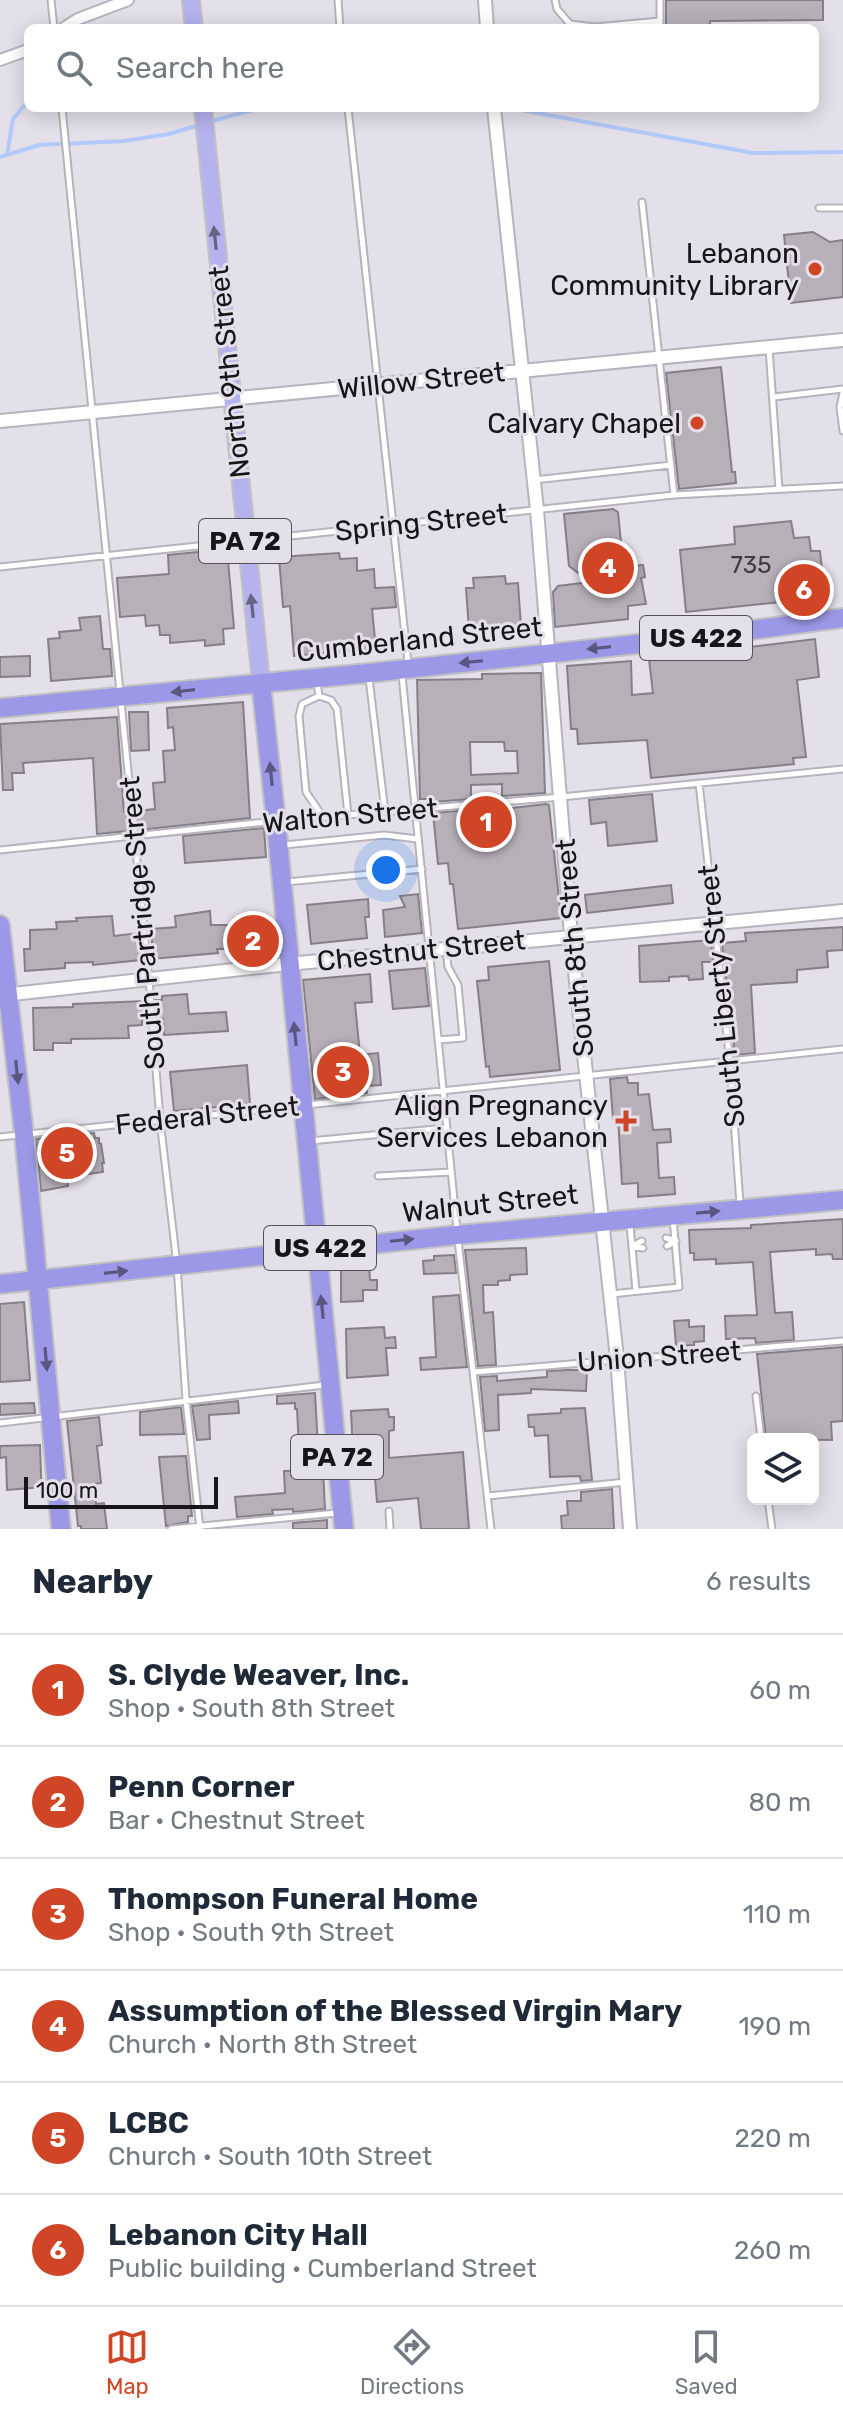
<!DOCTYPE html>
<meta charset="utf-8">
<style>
body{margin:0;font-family:Rubik,sans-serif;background:#f6f6f7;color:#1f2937}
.controls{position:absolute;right:24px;bottom:24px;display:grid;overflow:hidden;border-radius:12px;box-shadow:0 4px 20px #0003}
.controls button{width:72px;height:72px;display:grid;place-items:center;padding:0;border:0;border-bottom:2px solid #e0e1e3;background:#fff;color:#1f2937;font:40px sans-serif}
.scale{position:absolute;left:24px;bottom:20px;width:194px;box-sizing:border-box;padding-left:8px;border:4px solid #171519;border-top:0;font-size:22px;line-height:28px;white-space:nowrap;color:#171519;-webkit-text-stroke:6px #e4e0ea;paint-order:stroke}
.you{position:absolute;left:386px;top:870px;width:28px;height:28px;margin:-20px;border:6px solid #fff;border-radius:50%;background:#1a73e8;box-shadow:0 0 0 12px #1a73e833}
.badge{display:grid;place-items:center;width:52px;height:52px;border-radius:50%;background:#cf4525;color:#fff;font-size:26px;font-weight:700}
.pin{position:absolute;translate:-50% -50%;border:4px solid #fff;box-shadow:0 2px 8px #0006}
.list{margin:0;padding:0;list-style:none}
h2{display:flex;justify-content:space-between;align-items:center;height:104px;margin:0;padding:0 32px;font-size:34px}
h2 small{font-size:26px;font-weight:400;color:#747a83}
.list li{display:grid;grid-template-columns:52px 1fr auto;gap:24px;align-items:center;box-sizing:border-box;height:112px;padding:0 32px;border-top:2px solid #e0e1e3}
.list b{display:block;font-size:30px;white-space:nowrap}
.list p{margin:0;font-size:26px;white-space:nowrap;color:#747a83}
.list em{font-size:26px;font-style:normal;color:#747a83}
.icon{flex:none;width:44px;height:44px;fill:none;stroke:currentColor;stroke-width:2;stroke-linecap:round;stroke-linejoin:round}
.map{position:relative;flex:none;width:843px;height:1529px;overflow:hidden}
.search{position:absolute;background:#fff;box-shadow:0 4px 20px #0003;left:24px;right:24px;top:24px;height:88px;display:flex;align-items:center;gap:20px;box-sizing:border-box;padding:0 28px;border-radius:12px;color:#747a83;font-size:30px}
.sheet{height:776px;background:#fff}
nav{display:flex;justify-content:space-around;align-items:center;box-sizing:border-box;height:112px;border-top:2px solid #e0e1e3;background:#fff;font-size:22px;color:#747a83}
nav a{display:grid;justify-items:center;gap:4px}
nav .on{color:#cf4525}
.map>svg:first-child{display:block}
</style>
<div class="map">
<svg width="843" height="1529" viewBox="0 0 843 1529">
<rect width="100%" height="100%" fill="#e4e0ea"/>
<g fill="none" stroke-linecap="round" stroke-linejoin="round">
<!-- stream -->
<path stroke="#b3c9f9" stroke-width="4" d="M453 108 521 110 753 153 843 152
M208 122 260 108
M7 155 13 119 28 101
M0 157 39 145 124 141 169 134 199 125"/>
</g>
<!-- building -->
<path fill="#b8b0b9" stroke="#857f87" stroke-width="2" fill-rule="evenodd" d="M666 0H823V20L710 21V28H666Z
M813 232 830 242 843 240V297L791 303 784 235Z
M721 367 732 472H735L736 483 679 489 666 373Z
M613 509 618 512 623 562 631 566 643 565 645 577 641 578 646 604 628 606V619L555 627 553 592 558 586 590 582 569 566 564 514Z
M791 521 794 538 809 537 811 551H820L823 578 815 579 818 598 686 612 680 550 735 544 734 527Z
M227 549 234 628 223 629 224 644 205 646V640L170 643V635H160L159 625 146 626 145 615 120 617 117 578 169 574 168 555Z
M339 553 340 559 357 558V571L374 569 375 588 394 587 396 607 372 609 376 649 294 656 290 606 283 607 279 557Z
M505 576 506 584 518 583 521 627 469 630 466 588H474L473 578Z
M100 616 103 649H110L112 676 51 681 48 639 60 638 59 632 81 630 79 618Z
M815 639 819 677 797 680 806 757 793 758 794 764 651 778 647 740 578 744 577 729H571L567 666 631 661 632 695 653 693 649 659Z
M30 656V676L0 677V657Z
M541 673 545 793 502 796V784L471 785V799L432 802V799H420L417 680 482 679V674ZM470 742H504L505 751H517L518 773 471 775Z
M243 702 250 818 139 830 137 811 155 809 153 783 165 782 163 751 175 750 173 727 168 728 167 708Z
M129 712H148L149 750 131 751Z
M117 717 124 812H126L128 831 97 834 93 758 23 763 24 773H12L13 790H3L0 724Z
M652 794 657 841 608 846 606 822 591 824 589 800Z
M546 804 549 805 561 918 458 929 453 884H450L448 863 438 864 433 813 471 810V813Z
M264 828 266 857 185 863 183 836Z
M671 885 673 903 587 913 585 895Z
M418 894 422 933 385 937 383 910 405 907 400 896Z
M368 899 369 917H365L367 938 311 944 307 905Z
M210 911 211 925H270L271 948 217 949 218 953 152 959V929L176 927 175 916Z
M112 916 114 936 139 933 141 960 93 965V962L65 963V968L25 971 24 949H30V930L57 929 56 922 77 921 76 918Z
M843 927V950L827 951 828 967 797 970V982L751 985 755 1053 735 1055 722 943 746 941 745 933Z
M711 940 713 962H702L703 979 689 980 688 976 669 977V981L640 982 639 946Z
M549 961 560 1070 490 1077 489 1066 486 1067 477 981 489 980 488 967Z
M425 968 429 1006 393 1009 389 971Z
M370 974 372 1002 355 1003 360 1055 378 1053 381 1085 366 1086 367 1093 315 1099 303 980Z
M187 994 189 1014 226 1012 228 1031 164 1035 163 1019 158 1020 156 1000H162V996Z
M145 1001 147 1020H142V1025L128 1026 129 1038 71 1039V1043H53V1050H34L33 1008 73 1007V1004Z
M247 1065 250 1104 174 1111 170 1072Z
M627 1077 628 1083H638V1095L649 1094 653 1130 670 1129 671 1142 657 1143 659 1178 674 1177 675 1194 638 1197V1183L622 1184 618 1118 613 1119 610 1079Z
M438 1099 439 1115 418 1117 416 1102Z
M94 1133 95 1138H99V1143L101 1144 104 1163H102L103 1172 67 1177 68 1186 41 1191 36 1139Z
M843 1219V1259H833L832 1254 816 1255V1249L770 1252 775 1313 792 1312 794 1340 756 1343 755 1338 726 1339 725 1316 757 1315 753 1262 716 1264V1259L694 1260V1253H690L689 1230 751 1228V1225Z
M526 1248 527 1274 510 1275V1280L498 1281V1285H483L484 1313 493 1312 496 1365 478 1366 465 1250Z
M454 1255 456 1273 424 1274 423 1261 434 1260V1256Z
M341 1263H369L370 1280H377V1290H363V1301L341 1302Z
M459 1295 467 1367 421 1370 420 1358 436 1357 433 1297Z
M24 1302 30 1380 0 1382V1304Z
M689 1320V1327L704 1326V1341L694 1342V1345L676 1346 674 1321Z
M384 1327 385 1338 395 1337 396 1348H386L388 1375 347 1378 346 1329Z
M843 1347V1421L831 1422 832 1440 766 1439 757 1354Z
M569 1370H587L586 1391 531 1389V1393L498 1395 499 1430 485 1431 480 1377 497 1376V1381L547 1377V1371Z
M315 1393 318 1447 299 1448 297 1409H295V1403L277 1404V1396Z
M238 1401 239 1413 209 1415 210 1439 197 1440 192 1406Z
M34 1403 35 1413 0 1415V1404Z
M181 1407 184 1434 140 1435V1412Z
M585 1408 592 1480 581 1481 580 1476 550 1477 548 1435 535 1436 534 1427H529L528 1415 561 1413V1409Z
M388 1409 389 1417H394V1430L389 1431V1458L463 1452 469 1529H421L418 1498 377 1502 373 1455H353L351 1411Z
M99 1417 102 1445 97 1446 101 1483 94 1484 96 1504 104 1503 107 1529H81V1526H78L67 1421Z
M40 1445 41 1476 43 1487 7 1490 6 1457 0 1458V1446Z
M186 1456 192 1516H188V1522L166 1526 159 1457Z
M323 1470 325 1509 293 1512V1509L272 1510 273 1514 237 1517 235 1497 285 1493 284 1471Z
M612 1489 614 1529H562L561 1516 568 1515 567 1501H581V1492Z
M327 1520V1529H293V1523Z"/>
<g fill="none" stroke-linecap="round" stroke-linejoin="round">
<!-- service casing -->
<g stroke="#b7b3bd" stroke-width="9">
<path id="service" d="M51 0 54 28
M338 0 340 28
M555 0 557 9 570 24 595 27 660 21
M660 0V28
M62 108 120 692
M348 108 408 663
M642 202 674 495
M819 208H843
M769 348 779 489
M843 393 840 407 843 431
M774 397 843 389
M534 480 671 465
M0 567 674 495 843 486
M402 675 457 1230
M369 678 385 812
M317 683 319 696 331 700 337 709 348 815
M319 696 302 704 299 716 306 792 323 817
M121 702 149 980 160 1120 177 1265 186 1400 200 1529
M699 783 730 1063 740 1204
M284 845 384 835 418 839
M0 850 276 821 561 797 843 769
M286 882 422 869
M438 1040 463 1038 458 985 448 967 446 949
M28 1134 843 1049
M0 1137 18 1135
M310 1141 446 1128
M378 1176 451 1172
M630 1225 636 1291
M666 1238 676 1241 667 1246
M458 1240 491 1529
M642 1241 632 1246 643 1248
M611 1294 679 1287 673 1218
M474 1372 843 1341
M756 1396 761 1439
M0 1423 325 1385
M488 1496 626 1482
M768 1499 772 1529
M389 1511 390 1529
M171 1529 337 1513"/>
</g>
<!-- minor casing -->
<g stroke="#b7b3bd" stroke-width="14">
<path id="minor" d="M64 28 78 19 128 0
M0 60 28 50"/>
</g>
<!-- tertiary casing -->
<g stroke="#b7b3bd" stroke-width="16">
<path id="tertiary" d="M485 0 487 28
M494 108 537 510 571 935 617 1358 630 1529
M0 421 843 340
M3 995 288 964 843 911"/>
</g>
<!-- primary casing -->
<g stroke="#c3c2c3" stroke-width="20">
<path id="primary" d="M191 0 194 28
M203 108 261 683"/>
</g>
<!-- trunk casing -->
<g stroke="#c3c2c3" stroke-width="22">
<path id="trunk" d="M261 683 276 821 344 1529
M0 708 369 673 683 639 843 618
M0 925 24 1134 61 1529
M0 1284 457 1235 843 1200"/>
</g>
<!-- service -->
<use href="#service" stroke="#fff" stroke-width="5"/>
<!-- minor -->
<use href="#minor" stroke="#fff" stroke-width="10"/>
<!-- tertiary -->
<use href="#tertiary" stroke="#fff" stroke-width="12"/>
<!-- primary -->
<use href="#primary" stroke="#b5b2ed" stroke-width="16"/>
<!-- trunk -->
<use href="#trunk" stroke="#9c98e7" stroke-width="18"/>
</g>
<!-- one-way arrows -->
<defs><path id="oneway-solid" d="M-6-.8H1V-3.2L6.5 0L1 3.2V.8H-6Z" transform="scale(2)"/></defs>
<g fill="#666483">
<use href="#oneway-solid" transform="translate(215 238) rotate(-96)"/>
<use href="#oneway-solid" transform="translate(252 606) rotate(-96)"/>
</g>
<g fill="#5a5680">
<use href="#oneway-solid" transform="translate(599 648) rotate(174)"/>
<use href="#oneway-solid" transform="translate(471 662) rotate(174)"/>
<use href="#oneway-solid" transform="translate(183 691) rotate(173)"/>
<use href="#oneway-solid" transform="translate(271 774) rotate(-96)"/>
<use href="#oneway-solid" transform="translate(295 1034) rotate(-96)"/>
<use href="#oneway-solid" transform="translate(17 1072) rotate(84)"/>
<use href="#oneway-solid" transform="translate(708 1212) rotate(-5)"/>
<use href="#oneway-solid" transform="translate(402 1240) rotate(-6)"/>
<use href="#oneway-solid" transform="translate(116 1272) rotate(-7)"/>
<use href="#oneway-solid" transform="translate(322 1307) rotate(-96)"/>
<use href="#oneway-solid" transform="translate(46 1359) rotate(85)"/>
</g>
<!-- markers -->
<g fill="#cf4525" stroke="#e4e0ea" stroke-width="3">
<circle cx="815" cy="269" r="8"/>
<circle cx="697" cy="423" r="8"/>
<path d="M622 1109h8v8h8v8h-8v8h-8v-8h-8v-8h8z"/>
</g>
<g text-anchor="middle" stroke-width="6" stroke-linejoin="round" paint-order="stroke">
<!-- number labels -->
<g font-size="24" fill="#3f3c41">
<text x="751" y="573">735</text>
</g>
<!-- shield labels -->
<g fill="#e4e0ea" stroke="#545258" stroke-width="2">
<rect x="199" y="519" width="92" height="44" rx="6"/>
<rect x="640" y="616" width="112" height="44" rx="6"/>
<rect x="264" y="1226" width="112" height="44" rx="6"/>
<rect x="291" y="1435" width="92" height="44" rx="6"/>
</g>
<g font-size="26" font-weight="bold" fill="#171519">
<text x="245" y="550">PA 72</text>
<text x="696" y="647">US 422</text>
<text x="320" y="1257">US 422</text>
<text x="337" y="1466">PA 72</text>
</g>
<!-- poi labels -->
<g font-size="28" fill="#171519" stroke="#e4e0ea" text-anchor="end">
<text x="799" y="263">Lebanon<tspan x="799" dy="32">Community Library</tspan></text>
<text x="681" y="433">Calvary Chapel</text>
<text x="608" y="1115">Align Pregnancy<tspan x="608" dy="32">Services Lebanon</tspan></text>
</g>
<!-- street labels -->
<g font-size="28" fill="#171519" stroke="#e4e0ea">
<text transform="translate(229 372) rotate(-96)" y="10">North 9th Street</text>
<text transform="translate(421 380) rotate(-6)" y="10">Willow Street</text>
<text transform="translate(421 522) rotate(-6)" y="10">Spring Street</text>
<text transform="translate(419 639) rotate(-6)" y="10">Cumberland Street</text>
<text transform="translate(350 815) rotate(-5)" y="10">Walton Street</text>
<text transform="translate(142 923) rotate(-95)" y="10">South Partridge Street</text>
<text transform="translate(574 948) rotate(-95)" y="10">South 8th Street</text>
<text transform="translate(421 950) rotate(-6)" y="10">Chestnut Street</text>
<text transform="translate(721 996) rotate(-96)" y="10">South Liberty Street</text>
<text transform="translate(207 1115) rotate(-6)" y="10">Federal Street</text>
<text transform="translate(490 1203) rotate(-6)" y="10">Walnut Street</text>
<text transform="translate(659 1356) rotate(-4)" y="10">Union Street</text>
</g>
</g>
</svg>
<div class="controls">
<button><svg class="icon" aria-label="layers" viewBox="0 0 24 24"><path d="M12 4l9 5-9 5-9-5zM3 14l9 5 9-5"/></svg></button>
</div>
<div class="scale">100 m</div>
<div class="you"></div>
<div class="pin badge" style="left:486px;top:822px">1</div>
<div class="pin badge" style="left:253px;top:941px">2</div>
<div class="pin badge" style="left:343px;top:1072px">3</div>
<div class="pin badge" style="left:608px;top:568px">4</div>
<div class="pin badge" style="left:67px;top:1153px">5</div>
<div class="pin badge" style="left:804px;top:590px">6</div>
<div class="search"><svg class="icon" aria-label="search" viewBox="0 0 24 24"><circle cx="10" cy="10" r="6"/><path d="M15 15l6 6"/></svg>Search here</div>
</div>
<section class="sheet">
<h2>Nearby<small>6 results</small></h2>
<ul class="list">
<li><span class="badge">1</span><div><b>S. Clyde Weaver, Inc.</b><p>Shop · South 8th Street</p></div><em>60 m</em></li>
<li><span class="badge">2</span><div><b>Penn Corner</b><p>Bar · Chestnut Street</p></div><em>80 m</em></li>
<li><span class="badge">3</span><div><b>Thompson Funeral Home</b><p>Shop · South 9th Street</p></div><em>110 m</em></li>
<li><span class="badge">4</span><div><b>Assumption of the Blessed Virgin Mary</b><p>Church · North 8th Street</p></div><em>190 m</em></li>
<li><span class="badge">5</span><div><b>LCBC</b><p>Church · South 10th Street</p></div><em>220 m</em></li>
<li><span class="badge">6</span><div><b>Lebanon City Hall</b><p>Public building · Cumberland Street</p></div><em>260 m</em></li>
</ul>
</section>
<nav>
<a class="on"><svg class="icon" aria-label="map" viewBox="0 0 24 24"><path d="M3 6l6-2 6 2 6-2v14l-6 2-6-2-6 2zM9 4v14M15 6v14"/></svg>Map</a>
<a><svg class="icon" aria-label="directions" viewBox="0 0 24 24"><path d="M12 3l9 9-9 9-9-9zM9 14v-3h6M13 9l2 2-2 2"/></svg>Directions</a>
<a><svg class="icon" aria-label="saved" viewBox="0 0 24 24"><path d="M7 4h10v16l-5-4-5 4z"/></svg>Saved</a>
</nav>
